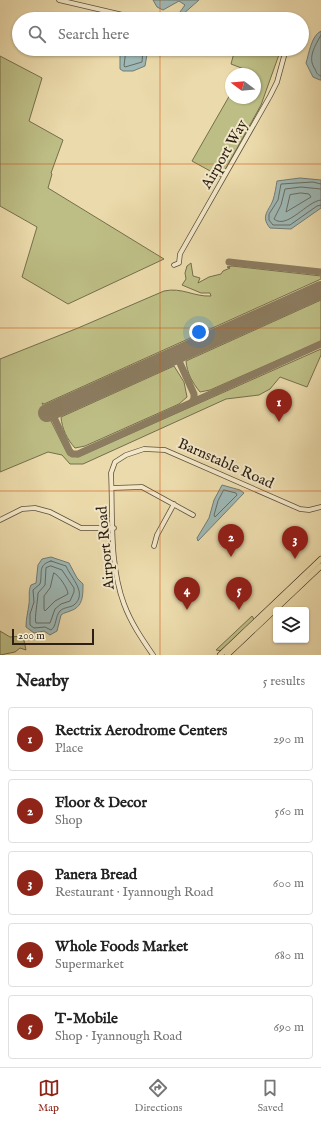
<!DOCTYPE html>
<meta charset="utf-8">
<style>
body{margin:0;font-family:"IM FELL English",serif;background:#f2f2f2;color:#222}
.controls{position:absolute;right:12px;bottom:12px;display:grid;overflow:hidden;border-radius:4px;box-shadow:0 1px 3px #0004}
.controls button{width:36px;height:36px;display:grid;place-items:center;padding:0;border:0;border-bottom:1px solid #e0e0e0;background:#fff;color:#222;font:20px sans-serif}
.compass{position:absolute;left:225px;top:68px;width:36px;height:36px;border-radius:50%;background:#fff;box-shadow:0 1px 3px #0004;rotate:286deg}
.scale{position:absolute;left:12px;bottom:10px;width:82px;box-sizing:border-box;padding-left:4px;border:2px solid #2c1f14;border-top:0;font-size:11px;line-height:14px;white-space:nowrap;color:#2c1f14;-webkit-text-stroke:3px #f2e7c8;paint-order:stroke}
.you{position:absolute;left:199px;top:332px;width:14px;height:14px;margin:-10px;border:3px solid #fff;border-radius:50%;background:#1a73e8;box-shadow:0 0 0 6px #1a73e833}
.badge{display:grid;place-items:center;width:26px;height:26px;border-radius:50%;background:#8f2418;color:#fff;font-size:13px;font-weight:700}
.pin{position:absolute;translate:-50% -33px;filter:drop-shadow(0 1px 2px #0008)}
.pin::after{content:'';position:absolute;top:21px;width:14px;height:12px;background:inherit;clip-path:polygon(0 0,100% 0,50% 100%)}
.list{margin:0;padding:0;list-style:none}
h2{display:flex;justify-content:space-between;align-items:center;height:52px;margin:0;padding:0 16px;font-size:17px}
h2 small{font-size:13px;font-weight:400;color:#767676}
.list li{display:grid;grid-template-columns:26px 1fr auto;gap:12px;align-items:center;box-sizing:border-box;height:64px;margin:0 8px 8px;padding:0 8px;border:1px solid #e0e0e0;border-radius:4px}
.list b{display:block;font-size:15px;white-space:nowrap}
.list p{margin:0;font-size:13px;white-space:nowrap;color:#767676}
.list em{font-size:13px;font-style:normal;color:#767676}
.icon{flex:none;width:22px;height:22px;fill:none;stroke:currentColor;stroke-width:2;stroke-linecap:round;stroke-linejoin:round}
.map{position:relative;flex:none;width:321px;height:655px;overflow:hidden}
.search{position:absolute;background:#fff;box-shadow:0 1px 3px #0004;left:12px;right:12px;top:12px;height:44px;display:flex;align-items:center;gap:10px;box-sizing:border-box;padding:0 14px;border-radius:22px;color:#767676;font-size:15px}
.sheet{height:412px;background:#fff}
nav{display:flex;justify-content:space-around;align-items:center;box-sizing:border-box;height:56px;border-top:1px solid #e0e0e0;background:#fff;font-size:11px;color:#767676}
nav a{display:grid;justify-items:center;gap:2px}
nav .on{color:#8f2418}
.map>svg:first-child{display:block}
</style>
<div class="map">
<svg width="321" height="655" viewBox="0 0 321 655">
<rect width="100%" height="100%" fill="#ebdaab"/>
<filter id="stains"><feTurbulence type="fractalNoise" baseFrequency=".005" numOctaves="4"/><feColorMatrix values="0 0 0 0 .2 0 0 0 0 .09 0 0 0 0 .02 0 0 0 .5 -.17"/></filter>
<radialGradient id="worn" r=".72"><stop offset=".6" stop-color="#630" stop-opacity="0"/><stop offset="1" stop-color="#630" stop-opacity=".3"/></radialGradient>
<!-- green -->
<path fill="#bdbe85" stroke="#746e4c" d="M235 49H281L261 105 221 177 192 161 231 93V98H255V74H242L244 69 231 64Z
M0 56 42 78 29 121 63 140 51 173 52 174 48 188 164 259 68 304 22 277 37 227 0 206Z
M191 263 193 276 200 278 198 283 209 277 221 274 223 271 230 268 227 267 232 266 321 276V279L44 404 42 403 68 455 78 457 321 349V355L307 387 280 377 270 389 259 395 226 399 83 464H70L62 455 48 452 0 472V359L78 328 164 291C182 287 194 297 211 296L210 293H201L182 285 186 279 185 273 187 266Z
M321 300V341L210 390 200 392C192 382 187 373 186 361Z
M174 366 184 382 187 397 179 404 85 446 75 448C67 439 62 429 61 417Z
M252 616 254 619 222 651 216 650Z
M0 631 10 637 23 636 26 650 20 648 15 652 0 655Z"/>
<!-- water -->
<path fill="#9eb8b5" stroke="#707b75" d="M153 0H199L182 15 180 12 185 5 179 1 163 10 157 7Z
M321 31V80H320L313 77 306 63C309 54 311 36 321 31Z
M123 49H148L145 66 133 71H123L120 69V52Z
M300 178 321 180V208L291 229 270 228C260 216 269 211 273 200 275 194 276 187 277 181Z
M222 485 240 490 244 493 198 541 197 538 209 518 214 500Z
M51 557 69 563 77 578 83 584C83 596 83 607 70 611 66 613 65 612 61 615L57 631 50 635 44 631 34 633 26 627C26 618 28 612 29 604 30 597 28 591 31 585L36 583 38 565 42 559Z"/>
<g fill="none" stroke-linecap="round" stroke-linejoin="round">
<!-- shore -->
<path stroke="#656c64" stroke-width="1" d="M321 35C315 46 307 58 315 69 317 73 316 74 321 76
M126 49 124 66 125 67 142 62 143 49
M321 184 313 182 281 184 278 200 269 214V220L273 225H290L317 206 321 205
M321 189 301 187 285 189 281 205 274 219C287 230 307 201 321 200
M301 193 309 194 311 197 286 212 290 195Z
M224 490 236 493 237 495 215 517 214 515 218 501Z
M51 561 66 566C71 578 88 593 74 605 69 608 64 607 60 611 55 616 57 626 51 630L45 627 34 628 30 625V614L34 602 33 590 40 584C43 573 37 565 51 561Z
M51 566 62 570 74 588V592L70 601 61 604 55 609 50 623H36C34 619 38 600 38 593L45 585 46 568Z
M54 573C59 575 68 589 68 594L55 601 45 611 44 609V596L50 588Z"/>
<!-- taxiway -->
<path stroke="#8c7c60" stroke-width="7" d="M229 262 321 272
M169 358 175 359 179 361 194 394V399L191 403
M179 361 180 356 183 352
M51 411 69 450 72 454H78L321 344"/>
<!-- runway -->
<path stroke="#8c7c60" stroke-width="18" d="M47 413 321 290"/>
<!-- minor casing -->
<g stroke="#5c4e3a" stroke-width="5.5">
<path id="minor" d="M59 0 140 19
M174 265 179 263 180 254 270 96 277 82 286 49
M112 488 142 487 193 515
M0 520 22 509 35 508 50 512 81 528H114
M154 546 157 535 174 504
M153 655C142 639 131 623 124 604 109 564 113 516 111 473L115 462 126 455 144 449 165 450 300 509 309 510 321 507"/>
</g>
<!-- major casing -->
<g stroke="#2c1f14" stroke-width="6">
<path id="major" d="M220 655 321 559
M227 655 321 566"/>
</g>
<!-- minor -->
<use href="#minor" stroke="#f2e7c8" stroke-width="4"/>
<!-- major -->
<use href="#major" stroke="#ebdaab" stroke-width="5"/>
</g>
<!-- grid -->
<path fill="none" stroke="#cc500d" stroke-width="1" stroke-opacity="0.55" d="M160 0V19M160 49V655M0 164H321M0 328H321M0 491H321"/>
<g text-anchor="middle" stroke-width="4" stroke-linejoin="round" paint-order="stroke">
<!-- street labels -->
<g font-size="15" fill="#2c1f14" stroke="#f2e7c8">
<text transform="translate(224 154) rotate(-60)" y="5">Airport Way</text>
<text transform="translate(226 463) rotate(24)" y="5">Barnstable Road</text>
<text transform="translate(105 548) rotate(-95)" y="5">Airport Road</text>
</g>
</g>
<rect width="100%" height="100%" filter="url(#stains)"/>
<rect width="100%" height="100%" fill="url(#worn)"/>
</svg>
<div class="controls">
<button><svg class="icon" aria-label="layers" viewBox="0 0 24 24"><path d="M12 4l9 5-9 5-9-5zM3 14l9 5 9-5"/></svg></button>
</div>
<svg class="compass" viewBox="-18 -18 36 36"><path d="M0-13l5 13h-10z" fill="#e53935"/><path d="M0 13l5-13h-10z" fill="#767676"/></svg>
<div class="scale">200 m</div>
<div class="you"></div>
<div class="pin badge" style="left:279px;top:422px">1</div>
<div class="pin badge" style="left:231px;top:557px">2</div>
<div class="pin badge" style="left:295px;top:559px">3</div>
<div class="pin badge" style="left:187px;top:610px">4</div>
<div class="pin badge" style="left:239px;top:610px">5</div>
<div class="search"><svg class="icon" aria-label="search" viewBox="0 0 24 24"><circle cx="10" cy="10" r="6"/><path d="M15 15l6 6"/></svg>Search here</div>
</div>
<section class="sheet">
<h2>Nearby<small>5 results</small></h2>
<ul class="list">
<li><span class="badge">1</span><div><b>Rectrix Aerodrome Centers</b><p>Place</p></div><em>290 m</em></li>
<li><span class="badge">2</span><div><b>Floor &amp; Decor</b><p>Shop</p></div><em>560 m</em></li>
<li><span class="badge">3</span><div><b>Panera Bread</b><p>Restaurant · Iyannough Road</p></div><em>600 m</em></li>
<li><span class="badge">4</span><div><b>Whole Foods Market</b><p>Supermarket</p></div><em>680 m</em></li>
<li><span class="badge">5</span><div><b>T-Mobile</b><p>Shop · Iyannough Road</p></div><em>690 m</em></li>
</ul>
</section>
<nav>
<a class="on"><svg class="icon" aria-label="map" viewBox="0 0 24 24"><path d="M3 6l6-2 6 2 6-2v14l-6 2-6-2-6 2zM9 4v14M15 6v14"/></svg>Map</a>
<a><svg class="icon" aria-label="directions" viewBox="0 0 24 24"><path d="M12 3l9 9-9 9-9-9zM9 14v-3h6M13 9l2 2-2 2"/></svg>Directions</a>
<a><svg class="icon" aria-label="saved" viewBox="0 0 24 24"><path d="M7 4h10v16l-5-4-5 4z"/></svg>Saved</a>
</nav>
